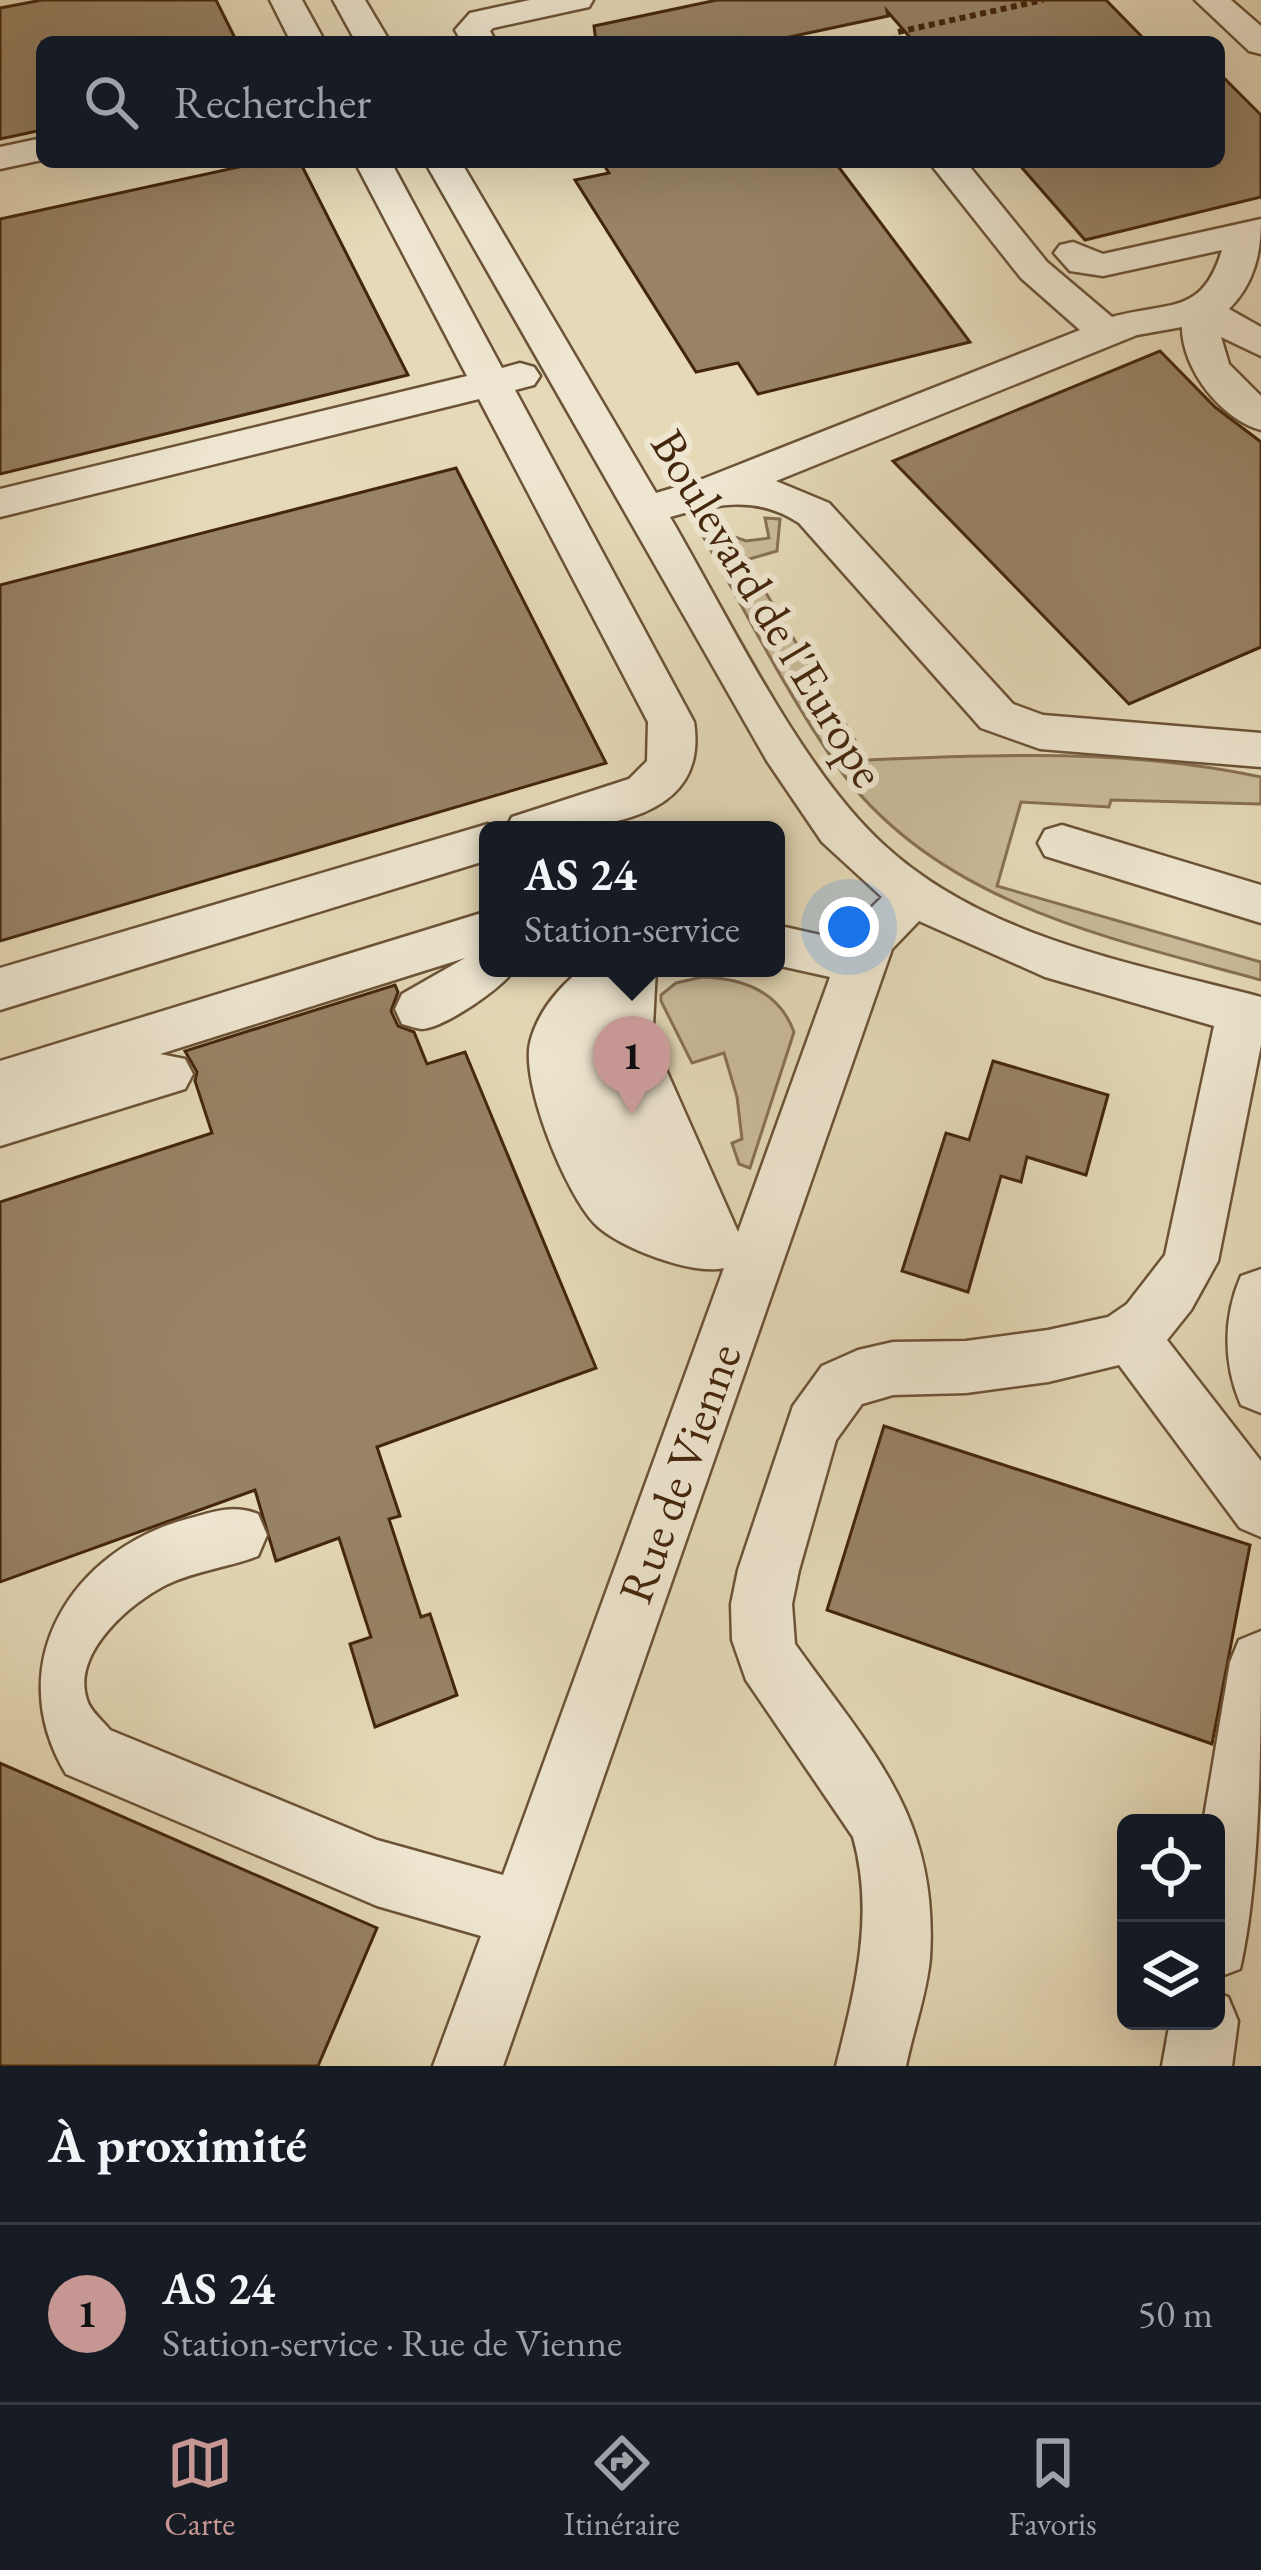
<!DOCTYPE html>
<html lang="fr">
<meta charset="utf-8">
<style>
body{margin:0;font-family:"EB Garamond",serif;background:#242831;color:#f1f3f6}
.controls{position:absolute;right:36px;bottom:36px;display:grid;overflow:hidden;border-radius:18px;box-shadow:0 12px 48px #0002}
.controls button{width:108px;height:108px;display:grid;place-items:center;padding:0;border:0;border-bottom:3px solid #363941;background:#171b24;color:#f1f3f6;font:60px sans-serif}
.you{position:absolute;left:849px;top:927px;width:42px;height:42px;margin:-30px;border:9px solid #fff;border-radius:50%;background:#1a73e8;box-shadow:0 0 0 18px #1a73e833}
.badge{display:grid;place-items:center;width:78px;height:78px;border-radius:50%;background:#c59692;color:#111;font-size:39px;font-weight:700}
.pin{position:absolute;translate:-50% -99px;filter:drop-shadow(0 3px 6px #0008)}
.pin::after{content:'';position:absolute;top:63px;width:42px;height:36px;background:inherit;clip-path:polygon(0 0,100% 0,50% 100%)}
.popup{position:absolute;left:479px;top:821px;width:306px;height:156px;box-sizing:border-box;display:grid;place-content:center;border-radius:18px;background:#171b24;filter:drop-shadow(0 3px 9px #0005);font-size:39px;white-space:nowrap;color:#9ea1a6}
.popup b{font-size:45px;color:#f1f3f6}
.popup::after{content:'';position:absolute;left:50%;top:100%;margin-left:-24px;border:24px solid transparent;border-top-color:#171b24}
.list{margin:0;padding:0;list-style:none}
h2{display:flex;justify-content:space-between;align-items:center;height:156px;margin:0;padding:0 48px;font-size:51px}
h2 small{font-size:39px;font-weight:400;color:#9ea1a6}
.list li{display:grid;grid-template-columns:78px 1fr auto;gap:36px;align-items:center;box-sizing:border-box;height:180px;padding:0 48px;border-top:3px solid #363941}
.list b{display:block;font-size:45px;white-space:nowrap}
.list p{margin:0;font-size:39px;white-space:nowrap;color:#9ea1a6}
.list em{font-size:39px;font-style:normal;color:#9ea1a6}
.icon{flex:none;width:66px;height:66px;fill:none;stroke:currentColor;stroke-width:2;stroke-linecap:round;stroke-linejoin:round}
.map{position:relative;flex:none;width:1261px;height:2066px;overflow:hidden}
.search{position:absolute;background:#171b24;box-shadow:0 12px 48px #0002;left:36px;right:36px;top:36px;height:132px;display:flex;align-items:center;gap:30px;box-sizing:border-box;padding:0 42px;border-radius:18px;color:#9ea1a6;font-size:45px}
.sheet{height:336px;background:#171b24}
nav{display:flex;justify-content:space-around;align-items:center;box-sizing:border-box;height:168px;border-top:3px solid #363941;background:#171b24;font-size:33px;color:#9ea1a6}
nav a{display:grid;justify-items:center;gap:6px}
nav .on{color:#c59692}
.map>svg:first-child{display:block}
</style>
<div class="map">
<svg width="1261" height="2066" viewBox="0 0 1261 2066">
<rect width="100%" height="100%" fill="#e5d9b7"/>
<filter id="stains"><feTurbulence type="fractalNoise" baseFrequency=".00167" numOctaves="4"/><feColorMatrix values="0 0 0 0 .2 0 0 0 0 .09 0 0 0 0 .02 0 0 0 .5 -.17"/></filter>
<radialGradient id="worn" r=".72"><stop offset=".6" stop-color="#630" stop-opacity="0"/><stop offset="1" stop-color="#630" stop-opacity=".3"/></radialGradient>
<!-- green -->
<path fill="#cabb9a" stroke="#877053" stroke-width="3" d="M765 518 780 519 777 551 746 560 867 760C999 754 1131 749 1261 777V804L1111 800 1109 807 1021 802 997 886 1261 962V980C1109 938 936 903 838 767 788 696 747 614 704 538L714 535 710 528 746 541 769 538Z
M702 977C743 978 779 991 794 1032L750 1168 739 1164 732 1143 742 1139 737 1097 724 1053 692 1063 661 1001V995L676 983Z"/>
<!-- building -->
<path fill="#988365" stroke="#44260c" stroke-width="3" d="M42 0H216L237 42H42V130L0 139V8Z
M717 0H1106L1147 42H914L887 11 888 16 766 42H596L594 26Z
M1219 73 1261 115V197L1085 240 1017 162H1219Z
M262 162H300L408 375 0 474V219Z
M602 162H835L970 342 758 394 738 363 696 372 575 180 609 173Z
M1160 351 1215 407 1261 442V647L1129 704 893 461Z
M456 468 606 763 0 941V585Z
M395 985 398 992 391 1011 398 1026 414 1032 427 1064 465 1052 596 1368 377 1447 400 1516 389 1519 421 1617 430 1614 457 1695 375 1727 350 1644 371 1637 339 1538 276 1561 255 1490 0 1582V1202L212 1133 195 1081 197 1072 185 1051Z
M993 1061 1108 1095 1086 1175 1027 1157 1021 1182 1001 1176 968 1292 902 1271 946 1133 969 1140Z
M884 1426 1250 1545 1212 1744 827 1610Z
M0 1763 377 1928 318 2066H0Z"/>
<g fill="none" stroke-linecap="round" stroke-linejoin="round">
<!-- minor casing -->
<g stroke="#6c5337" stroke-width="5">
<path id="minor" d="M270 0H302L325 42H291Z
M333 0H365L390 42H356Z
M530 0H593L589 7 493 28 490 31 496 42H462L455 30 470 13Z
M1195 0H1231L1261 26V54L1249 51Z
M42 138V160L0 169V147Z
M355 162H391L502 368 520 363 534 367 540 376 534 385 515 390 694 722C712 836 562 830 488 830V860L0 1010V968L488 824 505 830 512 817 629 779 647 761 648 722 479 399 0 517V489L467 376Z
M425 162H461L656 493 700 480 1080 330 1021 278 929 162H966L1047 262 1112 317C1170 301 1202 316 1222 250L1103 276 1070 271 1054 253 1060 245 1073 242 1103 254 1261 219C1261 254 1254 284 1229 309L1261 327V356L1221 337 1229 364 1261 396V430C1221 419 1182 369 1182 327L1137 335 776 481 829 503 1013 704 1043 715 1261 733V767L1040 749 981 728 799 523C757 495 715 504 670 517 728 616 801 770 884 845 985 938 1132 963 1261 997V1045L1218 1261 1191 1310 1167 1340 1261 1461V1537L1240 1528 1119 1365 1048 1382 966 1393 893 1395 862 1404 836 1440 799 1570 792 1604 795 1644C871 1751 939 1816 930 1958 927 1993 913 2031 906 2066H836C855 1990 875 1915 853 1837L746 1680 732 1640 731 1604 738 1570 793 1406 822 1366 858 1350 893 1342 966 1341 1048 1330 1108 1317 1127 1304 1165 1255 1214 1026 1045 977 919 921 892 949 503 2066H433L481 1936 377 1906 66 1774C0 1664 72 1550 187 1519 214 1512 233 1504 258 1514L267 1535 258 1556C229 1567 196 1571 168 1584 131 1602 71 1653 87 1700 90 1711 103 1721 110 1730L377 1840 503 1875 724 1268C694 1276 617 1247 595 1224 566 1194 521 1085 530 1043 537 1013 559 987 583 968H656L653 1026 660 1056 738 1232 830 977 776 965V925L847 941 857 922 882 897 822 842 767 761Z
M1062 825 1261 885V923L1045 856 1038 843 1045 830Z
M488 911V968H515C506 986 444 1028 422 1029 418 1029 406 1025 402 1024L395 1009 402 994 465 958 160 1054 185 1059 193 1074 185 1089 0 1146V1061Z
M1261 1269V1413L1241 1405C1223 1364 1223 1317 1241 1276Z
M1261 1631C1261 1730 1261 1879 1240 1969L1216 1978V1823H1203L1230 1662 1239 1640Z
M1216 1992 1228 1997 1238 2021 1232 2066H1162L1170 2021H1216Z"/>
</g>
<!-- path -->
<path stroke="#44260c" stroke-width="6" stroke-dasharray="6 4.5" stroke-linecap="butt" d="M895 42 898 32 1043 0"/>
<!-- minor -->
<use href="#minor" fill="#eee6d0" fill-rule="evenodd"/>
</g>
<g text-anchor="middle" stroke-width="12" stroke-linejoin="round" paint-order="stroke">
<!-- street labels -->
<g font-size="48" fill="#44260c" stroke="#eee6d0">
<text transform="translate(769 608) rotate(59)" y="17">Boulevard de l'Europe</text>
<text transform="translate(679 1473) rotate(-70)" y="17">Rue de Vienne</text>
</g>
</g>
<rect width="100%" height="100%" filter="url(#stains)"/>
<rect width="100%" height="100%" fill="url(#worn)"/>
</svg>
<div class="controls">
<button><svg class="icon" aria-label="locate" viewBox="0 0 24 24"><circle cx="12" cy="12" r="6"/><path d="M12 2v4M12 18v4M2 12h4M18 12h4"/></svg></button>
<button><svg class="icon" aria-label="layers" viewBox="0 0 24 24"><path d="M12 4l9 5-9 5-9-5zM3 14l9 5 9-5"/></svg></button>
</div>
<div class="you"></div>
<div class="pin badge" style="left:632px;top:1115px">1</div>
<div class="popup"><b>AS 24</b>Station-service</div>
<div class="search"><svg class="icon" aria-label="search" viewBox="0 0 24 24"><circle cx="10" cy="10" r="6"/><path d="M15 15l6 6"/></svg>Rechercher</div>
</div>
<section class="sheet">
<h2>À proximité<small></small></h2>
<ul class="list">
<li><span class="badge">1</span><div><b>AS 24</b><p>Station-service · Rue de Vienne</p></div><em>50 m</em></li>
</ul>
</section>
<nav>
<a class="on"><svg class="icon" aria-label="map" viewBox="0 0 24 24"><path d="M3 6l6-2 6 2 6-2v14l-6 2-6-2-6 2zM9 4v14M15 6v14"/></svg>Carte</a>
<a><svg class="icon" aria-label="directions" viewBox="0 0 24 24"><path d="M12 3l9 9-9 9-9-9zM9 14v-3h6M13 9l2 2-2 2"/></svg>Itinéraire</a>
<a><svg class="icon" aria-label="saved" viewBox="0 0 24 24"><path d="M7 4h10v16l-5-4-5 4z"/></svg>Favoris</a>
</nav>
